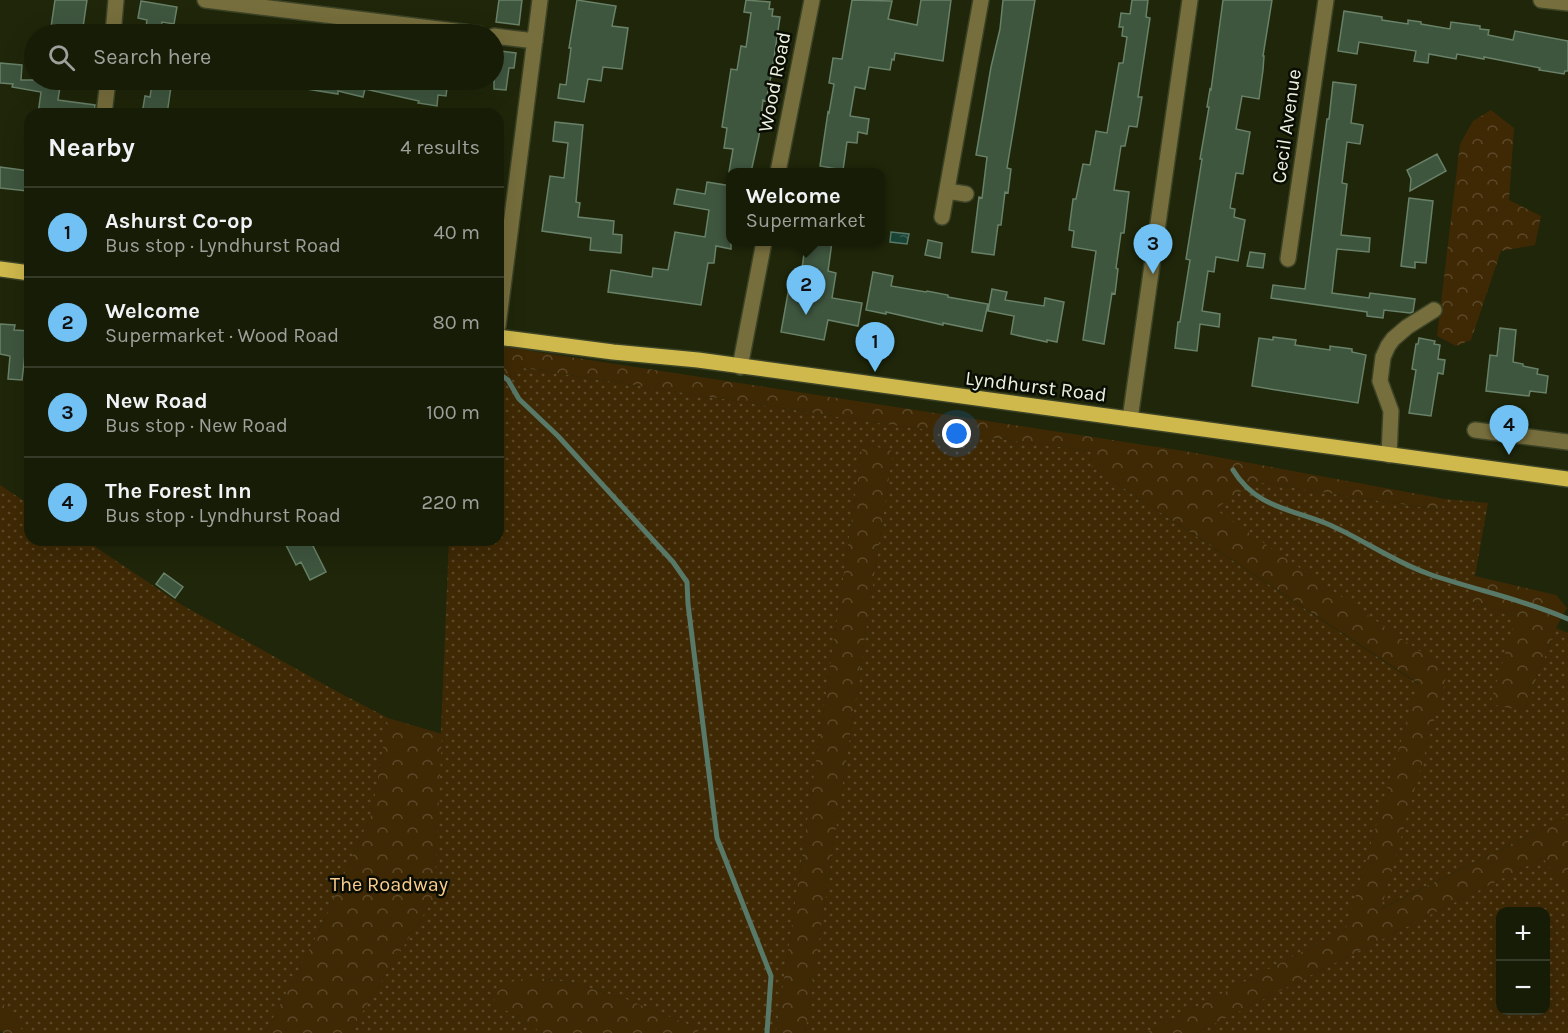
<!DOCTYPE html>
<meta charset="utf-8">
<style>
body{margin:0;font-family:Karla,sans-serif;background:#202511;color:#f1f3f6}
.controls{position:absolute;right:18px;bottom:18px;display:grid;overflow:hidden;border-radius:12px;box-shadow:0 6px 24px #0002}
.controls button{width:54px;height:54px;display:grid;place-items:center;padding:0;border:0;border-bottom:2px solid #363a28;background:#171c07;color:#f1f3f6;font:30px sans-serif}
.you{position:absolute;left:957px;top:434px;width:21px;height:21px;margin:-15px;border:4px solid #fff;border-radius:50%;background:#1a73e8;box-shadow:0 0 0 9px #1a73e833}
.badge{display:grid;place-items:center;width:39px;height:39px;border-radius:50%;background:#71c1f5;color:#111;font-size:20px;font-weight:700}
.pin{position:absolute;translate:-50% -50px;filter:drop-shadow(0 2px 3px #0008)}
.pin::after{content:'';position:absolute;top:32px;width:21px;height:18px;background:inherit;clip-path:polygon(0 0,100% 0,50% 100%)}
.popup{position:absolute;left:726px;top:168px;width:159px;height:78px;box-sizing:border-box;display:grid;place-content:center;border-radius:12px;background:#171c07;filter:drop-shadow(0 2px 4px #0005);font-size:20px;white-space:nowrap;color:#9ea19b}
.popup b{font-size:22px;color:#f1f3f6}
.popup::after{content:'';position:absolute;left:50%;top:100%;margin-left:-12px;border:12px solid transparent;border-top-color:#171c07}
.list{margin:0;padding:0;list-style:none}
h2{display:flex;justify-content:space-between;align-items:center;height:78px;margin:0;padding:0 24px;font-size:26px}
h2 small{font-size:20px;font-weight:400;color:#9ea19b}
.list li{display:grid;grid-template-columns:39px 1fr auto;gap:18px;align-items:center;box-sizing:border-box;height:90px;padding:0 24px;border-top:2px solid #363a28}
.list b{display:block;font-size:22px;white-space:nowrap}
.list p{margin:0;font-size:20px;white-space:nowrap;color:#9ea19b}
.list em{font-size:20px;font-style:normal;color:#9ea19b}
.icon{flex:none;width:33px;height:33px;fill:none;stroke:currentColor;stroke-width:2;stroke-linecap:round;stroke-linejoin:round}
.map{position:relative;flex:none;width:1568px;height:1033px;overflow:hidden}
.search{position:absolute;background:#171c07;box-shadow:0 6px 24px #0002;left:24px;top:24px;width:480px;height:66px;display:flex;align-items:center;gap:15px;box-sizing:border-box;padding:0 21px;border-radius:33px;color:#9ea19b;font-size:22px}
.panel{position:absolute;background:#171c07;box-shadow:0 6px 24px #0002;left:24px;top:108px;width:480px;height:438px;border-radius:18px}
.map>svg:first-child{display:block}
</style>
<div class="map">
<svg width="1568" height="1033" viewBox="0 0 1568 1033">
<defs>
<pattern id="grass-dots" width="8" height="8" patternUnits="userSpaceOnUse" patternTransform="scale(1.5)"><rect width="8" height="8" fill="#3f2905"/><path d="M2 2h.1M6 6h.1" fill="none" stroke="#5b4829" stroke-width="1.8" stroke-linecap="round"/></pattern>
<pattern id="forest-crowns" width="20" height="18" patternUnits="userSpaceOnUse" patternTransform="scale(1.5)"><rect width="20" height="18" fill="#3f2905"/><path d="M2 6a3 3 0 1 1 6 0M12 15a3 3 0 1 1 6 0" fill="none" stroke="#5b4829"/></pattern>
<pattern id="water-ripples" width="26" height="14" patternUnits="userSpaceOnUse" patternTransform="scale(1.5)"><rect width="26" height="14" fill="#184435"/><path d="M2 4q2-2 4 0t4 0M15 11q2-2 4 0t4 0" fill="none" stroke="#3a5f52"/></pattern>
</defs>
<rect width="100%" height="100%" fill="#1f2609"/>
<!-- grass -->
<path fill="url(#grass-dots)" fill-rule="evenodd" d="M517 367 878 423 1091 451 1092 467 1418 684 1346 929 1146 1033H805L893 451 863 444 776 1033H699L697 1028 623 998 568 982 538 978 501 1007 543 1033H349L434 898 449 540H498V383Z
M1255 482 1440 510 1445 499 1488 503 1475 576 1468 600 1516 617 1524 711 1556 628 1568 633V806L1565 817 1380 909 1448 671 1214 509Z
M0 485 30 505V540H85L182 605 336 691 388 718 372 813 315 939 265 1033H24L0 999Z
M1543 858 1568 890V1033H1196ZM1500 912H1546V1010H1500Z"/>
<!-- forest -->
<path fill="url(#forest-crowns)" d="M1491 110 1514 128 1509 200 1541 216 1535 245 1501 251 1471 340 1456 346 1437 336 1460 144 1473 121Z
M498 346 1190 452 1445 499 1441 510 1255 482 1215 509 1448 671 1381 909 1565 817 1568 806V890L1543 858 1196 1033H1146L1346 929 1418 683 1092 467 1091 451 878 423 518 367 498 383Z
M863 444 893 451 805 1033H776Z
M1475 576 1556 595 1567 608 1556 628 1524 711 1490 704 1516 617 1468 600Z
M388 718 442 734 434 898 349 1033H265L315 939 372 813Z
M538 978 568 982 623 998 697 1028 699 1033H543L501 1007 491 996 515 980Z
M0 999 24 1033H3L0 1030Z"/>
<!-- water -->
<path fill="url(#water-ripples)" stroke="#587868" stroke-width="1.5" d="M891 232 909 234 907 244 890 242Z"/>
<g fill="none" stroke-linecap="round" stroke-linejoin="round">
<!-- stream -->
<path stroke="#587868" stroke-width="5" d="M392 112V114
M498 373 508 380 519 399 558 436 673 562 687 582 688 604 717 838 771 976 767 1033
M1233 470C1256 508 1292 509 1330 525 1364 540 1394 562 1429 574 1475 590 1522 599 1568 619"/>
</g>
<!-- building -->
<path fill="#3e553e" stroke="#688168" stroke-width="1.5" d="M55 0H87L82 34H50Z
M499 0H522L519 25 496 22Z
M577 0 616 6 612 26 628 28 622 69 603 67 601 81 588 79 584 102 558 98 560 84 566 85 571 48H569Z
M746 0 770 2 769 9H773L772 16 780 17 772 71 766 101 763 100 759 136 751 172H729L733 149 724 148 727 128 722 127 731 69 737 70 741 46 746 47 751 13 744 12Z
M852 0 892 1 888 19 917 25 921 0H951L943 61 895 53 894 60 892 59 890 70 869 67 865 89 855 87 850 116 869 119 867 134 858 132 857 143 847 142 843 170 820 166 828 112 829 113 834 84 829 83 833 58 842 59Z
M1003 0H1035L1007 168 1011 169 1008 193 1005 192 1001 225H998L994 255 972 252 979 197 982 198 987 157 976 155 991 67 1000 29Z
M1132 0H1148L1146 17 1150 18 1138 97H1142L1137 127 1129 126 1125 146H1121L1114 190 1129 192 1124 233H1121L1116 268 1118 269 1115 294 1112 293 1104 344 1083 340 1096 251 1072 247 1074 231 1069 230 1073 199H1076L1083 164 1090 165 1096 131 1107 133 1119 63H1123L1127 37 1122 36 1123 27H1119L1121 13 1130 14Z
M1223 0H1272L1263 56H1264L1263 70 1259 99 1242 96 1236 129 1250 132 1243 174 1236 173 1230 208 1235 209 1234 217 1245 220 1238 261 1216 257 1214 272 1208 271 1202 311 1220 314 1219 327 1200 324 1197 351 1175 348 1178 322H1180L1190 260 1186 259 1202 159H1200L1209 107H1207L1210 89 1211 90Z
M141 1 177 7 174 24 162 22 160 34 145 33 147 20 138 18Z
M1344 11 1382 17V20L1408 24V20L1421 22V24L1450 29 1451 22 1480 26V29L1489 30 1488 35 1513 40 1515 31 1568 41V71H1565L1564 74 1539 70 1540 68 1484 57V59L1457 54 1456 59 1429 54 1428 63 1414 61 1416 51 1359 42 1357 54 1338 51Z
M494 50 516 53 514 68H509L506 90 494 89Z
M0 63 22 65 21 80H61L58 100 95 105 94 114H38L41 92 12 87 13 84 0 83Z
M154 80H172L167 114H142L145 96 150 97 152 84H154Z
M295 80H448L446 96 438 95 437 106 418 103 419 101 365 89 363 97 338 91V94L295 87Z
M1333 82 1356 85 1351 123 1363 125 1360 144 1347 142 1342 183 1347 184 1341 235 1370 238 1369 252 1337 249 1332 293 1369 298 1370 293 1415 299 1413 312 1410 313 1384 310 1383 318 1367 316V312L1271 298 1273 285 1305 289 1327 119H1329Z
M555 122 583 125 576 202 580 203 578 217 614 221 613 234 622 235 621 253 590 250 591 238 542 231 550 176 564 178 568 143 553 141Z
M1437 154 1446 171 1410 191 1411 179 1407 170Z
M0 167 29 171 27 191 0 188Z
M707 182 731 186V249L716 246 714 263H708L701 305 608 292 611 270 652 277 653 268 668 270 675 232 705 237 709 210 674 204 677 189 705 194Z
M1409 198 1433 201 1426 263 1415 262V268L1401 266Z
M928 240 942 243 940 258 925 255Z
M815 242H832L828 271 836 273 832 298 862 303 858 326 828 320 824 340 781 332 790 282 800 284 805 246 815 247Z
M1250 252 1265 254 1263 268 1247 266Z
M873 272 893 276 891 286 926 292 927 291 948 295V297L988 304 982 331 943 323V325L886 312V314L866 310Z
M992 289 1007 292 1005 300 1044 306 1045 298 1064 302 1057 342 1047 340V342L1011 334 1014 316 988 311Z
M0 324 15 325 14 330 30 331V356L25 355 22 380 8 379 10 356 0 354Z
M1500 328 1516 330 1513 362 1523 364V366L1538 369 1537 374 1548 376 1546 393 1530 391 1529 396 1486 391 1490 355 1497 356Z
M1273 337 1296 340 1295 345 1330 350V346L1352 349V352L1366 355 1358 403 1252 386 1259 338 1273 340Z
M1419 338 1435 341 1434 344 1440 345 1438 359 1445 360 1443 374 1438 373 1431 416 1409 413 1416 370 1412 369 1416 344H1418Z
M295 540H310L326 572 310 580 301 562 296 565 286 545Z
M164 573 183 587 175 598 156 584Z"/>
<g fill="none" stroke-linecap="round" stroke-linejoin="round">
<!-- minor casing -->
<g stroke="#3c4327" stroke-width="18">
<path id="minor" d="M205 0 479 34
M1541 0 1568 3
M113 34 116 0
M494 36 535 41
M104 114 108 80
M778 172 812 0
M947 191 966 194
M942 217 981 0
M1288 259 1326 0
M498 326 540 0
M740 367 764 242
M1130 419 1190 0
M1475 430 1568 442
M1389 455 1391 411 1380 381 1383 357 1388 346 1393 339 1407 327 1434 310"/>
</g>
<!-- primary casing -->
<g stroke="#3c4327" stroke-width="18">
<path id="primary" d="M0 269 30 273
M498 337 613 352 698 360 1568 479"/>
</g>
<!-- minor -->
<use href="#minor" stroke="#776e3d" stroke-width="15"/>
<!-- primary -->
<use href="#primary" stroke="#cfb94d" stroke-width="15"/>
</g>
<g text-anchor="middle" stroke-width="5" stroke-linejoin="round" paint-order="stroke">
<!-- street labels -->
<g font-size="20" fill="#ecf2e0" stroke="#0a0d03">
<text transform="translate(774 82) rotate(-79)" y="7">Wood Road</text>
<text transform="translate(1286 126) rotate(-82)" y="7">Cecil Avenue</text>
<text transform="translate(1036 386) rotate(7)" y="7">Lyndhurst Road</text>
</g>
<!-- park labels -->
<g font-size="20" fill="#fbcc8b" stroke="#0a0d03">
<text x="389" y="891">The Roadway</text>
</g>
</g>
</svg>
<div class="controls">
<button>+</button>
<button>−</button>
</div>
<div class="you"></div>
<div class="pin badge" style="left:875px;top:372px">1</div>
<div class="pin badge" style="left:806px;top:315px">2</div>
<div class="popup"><b>Welcome</b>Supermarket</div>
<div class="pin badge" style="left:1153px;top:274px">3</div>
<div class="pin badge" style="left:1509px;top:455px">4</div>
<div class="search"><svg class="icon" aria-label="search" viewBox="0 0 24 24"><circle cx="10" cy="10" r="6"/><path d="M15 15l6 6"/></svg>Search here</div>
<section class="panel">
<h2>Nearby<small>4 results</small></h2>
<ul class="list">
<li><span class="badge">1</span><div><b>Ashurst Co-op</b><p>Bus stop · Lyndhurst Road</p></div><em>40 m</em></li>
<li><span class="badge">2</span><div><b>Welcome</b><p>Supermarket · Wood Road</p></div><em>80 m</em></li>
<li><span class="badge">3</span><div><b>New Road</b><p>Bus stop · New Road</p></div><em>100 m</em></li>
<li><span class="badge">4</span><div><b>The Forest Inn</b><p>Bus stop · Lyndhurst Road</p></div><em>220 m</em></li>
</ul>
</section>
</div>
